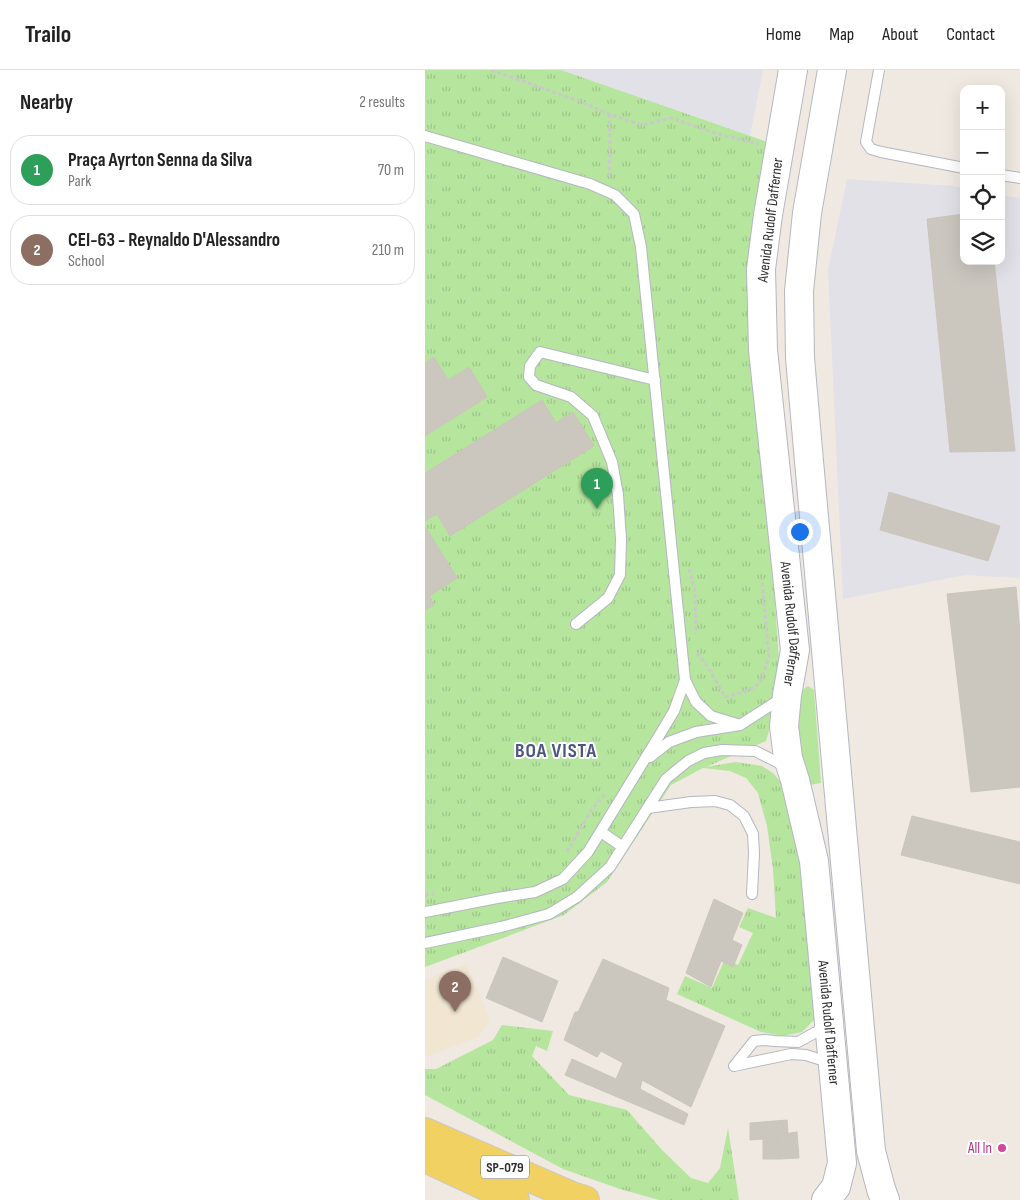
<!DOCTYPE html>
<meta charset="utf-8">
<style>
body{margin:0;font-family:"Sofia Sans Condensed",sans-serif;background:#f2f2f2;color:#222}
.controls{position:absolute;right:15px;top:15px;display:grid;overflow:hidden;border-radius:10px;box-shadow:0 5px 20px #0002}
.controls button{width:45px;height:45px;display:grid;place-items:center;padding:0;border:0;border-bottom:1px solid #e0e0e0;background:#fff;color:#222;font:25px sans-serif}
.you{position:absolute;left:374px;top:461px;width:18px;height:18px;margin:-12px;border:4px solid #fff;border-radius:50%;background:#1a73e8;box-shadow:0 0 0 8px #1a73e833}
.badge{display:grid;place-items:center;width:32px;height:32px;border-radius:50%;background:#4264fb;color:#fff;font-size:16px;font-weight:700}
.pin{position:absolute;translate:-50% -41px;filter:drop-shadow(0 1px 2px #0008)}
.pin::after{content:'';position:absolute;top:26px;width:18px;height:15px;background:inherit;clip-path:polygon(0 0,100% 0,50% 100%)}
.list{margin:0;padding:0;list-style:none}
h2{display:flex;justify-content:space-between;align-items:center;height:65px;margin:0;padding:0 20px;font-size:21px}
h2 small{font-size:16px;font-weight:400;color:#767676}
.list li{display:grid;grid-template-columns:32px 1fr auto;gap:15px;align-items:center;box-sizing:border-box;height:70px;margin:0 10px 10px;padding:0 10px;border:1px solid #e0e0e0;border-radius:20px}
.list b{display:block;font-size:19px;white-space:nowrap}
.list p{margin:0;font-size:16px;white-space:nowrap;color:#767676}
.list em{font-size:16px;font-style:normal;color:#767676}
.icon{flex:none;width:28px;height:28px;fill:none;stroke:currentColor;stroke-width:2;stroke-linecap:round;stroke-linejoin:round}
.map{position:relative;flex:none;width:595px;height:1130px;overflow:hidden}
header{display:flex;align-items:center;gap:30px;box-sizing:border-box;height:70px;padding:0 25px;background:#fff;border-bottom:1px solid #e0e0e0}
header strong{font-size:24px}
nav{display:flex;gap:28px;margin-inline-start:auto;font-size:18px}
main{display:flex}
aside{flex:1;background:#fff}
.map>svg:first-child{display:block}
</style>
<header>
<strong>Trailo</strong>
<nav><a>Home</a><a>Map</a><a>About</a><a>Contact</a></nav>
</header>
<main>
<aside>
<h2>Nearby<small>2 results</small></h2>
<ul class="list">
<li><span class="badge" style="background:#2e9e5b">1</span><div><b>Praça Ayrton Senna da Silva</b><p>Park</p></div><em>70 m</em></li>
<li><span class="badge" style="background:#8d6e63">2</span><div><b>CEI-63 - Reynaldo D'Alessandro</b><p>School</p></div><em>210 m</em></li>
</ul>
</aside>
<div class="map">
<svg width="595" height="1130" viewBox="0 0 595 1130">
<defs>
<pattern id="park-tufts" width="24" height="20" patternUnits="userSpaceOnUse" patternTransform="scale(1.25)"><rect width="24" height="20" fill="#b6e59e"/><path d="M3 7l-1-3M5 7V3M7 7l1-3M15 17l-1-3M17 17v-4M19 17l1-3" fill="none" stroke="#9dc588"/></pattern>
</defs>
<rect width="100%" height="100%" fill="#efe9e1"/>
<!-- industrial -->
<path fill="#e3e1e8" d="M136 0H338L325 66Z
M422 109 528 116 539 118V191H576V125L595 128V508L540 505 418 529 403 200Z"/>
<!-- education -->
<path fill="#f0e6d1" d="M42 894 65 951 53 967 0 987V910Z"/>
<!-- grass -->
<path fill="#b6e59e" d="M383 616 389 620 396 713 385 715 372 681 373 623Z"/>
<!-- park -->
<path fill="url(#park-tufts)" d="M0 0H136L348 74 331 259 356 619 341 671 281 697 311 692 337 696 348 703 359 716 368 739 394 935 389 950 377 962 358 966 336 962 252 924 260 906 287 918 300 889 313 895 328 863 314 857 323 838 351 848 348 799 342 756 333 723 321 708 305 701 278 698 246 715 182 812 139 845 78 868 0 897Z
M77 955 128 961 122 981 111 976 107 986 144 1025 202 1040 237 1080 266 1108 283 1113 295 1098 303 1058 314 1130H234L195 1119 138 1099 0 1025V999H11L68 970Z"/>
<!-- building -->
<path fill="#cbc7bf" stroke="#cbc5ba" d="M539 144V191H569L590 381 525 382 502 149Z
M9 287 23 310 44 297 62 327 0 366V293Z
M117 330 131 353 148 342 169 376 25 466 12 444 0 451V403Z
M464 422 575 456 563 491 455 460Z
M0 456 32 508 4 526 9 535 0 540Z
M591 517 595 562V717L546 722 522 524Z
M487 746 595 772V814L476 785Z
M289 829 318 843 307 870 317 875 308 897 296 891 286 917 261 903Z
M78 887 133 911 117 952 61 928Z
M178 889 244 918 241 930 300 956 266 1037 217 1010 215 1019 263 1044 259 1055 140 1005 147 989 191 1009 198 993 176 981 172 987 139 970 150 942H153Z
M362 1050 363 1064 352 1065 355 1089H338V1069L325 1070V1053Z
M372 1062 374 1088 355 1089 352 1065Z"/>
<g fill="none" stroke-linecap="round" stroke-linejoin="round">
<!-- lane casing -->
<g stroke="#b4b7c1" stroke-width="12">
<path id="lane" d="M454 0 441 72 446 79 456 82 539 98
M0 66 165 114 190 125 209 144 216 177 260 610 271 632 286 646 315 655
M576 105 595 108
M151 554 183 528 195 505 196 469 193 425 187 392 168 346 146 327 111 315 104 307 105 296 115 282 230 310
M225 687 244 672 271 662 315 655 357 628
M223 738 266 732 290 731 305 735 319 746 328 764 329 783 327 824
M176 762 198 777
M0 842 72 828 110 822 138 809 163 782 234 666 249 641 260 610
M0 873 76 857 124 844 152 827 185 797 241 709 263 691 279 683 297 680 330 681 354 693 360 699
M309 996 329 971 340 970 349 971 373 972 393 961 399 952
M309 996 366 984 381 985 406 993"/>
</g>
<!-- secondary casing -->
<g stroke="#b4b7c1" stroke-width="30">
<g id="secondary">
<path id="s1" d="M368 0 343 145 336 199 338 280 370 580 362 625 359 656 363 688 370 710 389 791 417 1093 411 1117 401 1130"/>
<path d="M407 0 382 143 374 221 375 288 383 380 446 1081 456 1119 460 1130"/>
</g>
</g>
<!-- primary casing -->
<g stroke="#c9c9c9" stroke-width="30">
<path id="primary" d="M0 1062 147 1126 160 1130
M0 1088 90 1130"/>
</g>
<!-- path -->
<path stroke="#c9c9c9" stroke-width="3" stroke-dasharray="4 2.5" stroke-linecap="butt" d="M66 0 154 31 184 44 217 55 246 48 290 63 334 74
M184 44 185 69 184 109
M264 499 270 521 271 564
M272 583 286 602 300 627 322 621 335 613 344 587 337 509
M142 782 167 739 181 723
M0 825 9 824"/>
<!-- lane -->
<use href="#lane" stroke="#fff" stroke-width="10"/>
<!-- secondary -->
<use href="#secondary" stroke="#fff" stroke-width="28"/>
<!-- primary -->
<use href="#primary" stroke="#f2d163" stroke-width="28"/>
</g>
<!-- markers -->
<circle fill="#d1479c" stroke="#fff" stroke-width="2" cx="577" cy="1078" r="5"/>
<g text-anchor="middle" stroke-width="4" stroke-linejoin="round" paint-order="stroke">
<!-- shield labels -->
<rect fill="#fff" stroke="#6d6d6d" stroke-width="1" x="56" y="1085.5" width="48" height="23" rx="4"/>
<g font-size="14" font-weight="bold" fill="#2e2e2e">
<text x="80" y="1102">SP-079</text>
</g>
<!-- street labels -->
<g font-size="15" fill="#2e2e2e" stroke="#fff">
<text transform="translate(345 150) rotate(-83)" y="5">Avenida Rudolf Dafferner</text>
<text dy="5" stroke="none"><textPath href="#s1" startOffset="558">Avenida Rudolf Dafferner</textPath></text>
<text dy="5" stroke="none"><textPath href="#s1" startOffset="962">Avenida Rudolf Dafferner</textPath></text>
</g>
<!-- hotel labels -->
<g font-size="15" fill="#b23c85" stroke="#fff" text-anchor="end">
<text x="567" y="1083">All In</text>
</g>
<!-- district labels -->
<g font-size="20" font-weight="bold" letter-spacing="1" fill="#4d5680" stroke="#fff">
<text x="131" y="687">BOA VISTA</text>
</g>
</g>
</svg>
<div class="controls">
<button>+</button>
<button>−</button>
<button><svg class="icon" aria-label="locate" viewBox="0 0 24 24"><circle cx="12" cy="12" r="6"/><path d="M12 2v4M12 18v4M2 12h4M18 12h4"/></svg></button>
<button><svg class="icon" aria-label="layers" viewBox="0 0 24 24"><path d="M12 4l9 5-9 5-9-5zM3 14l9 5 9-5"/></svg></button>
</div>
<div class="you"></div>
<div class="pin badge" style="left:172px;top:439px;background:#2e9e5b">1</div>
<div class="pin badge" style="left:30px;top:942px;background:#8d6e63">2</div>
</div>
</main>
